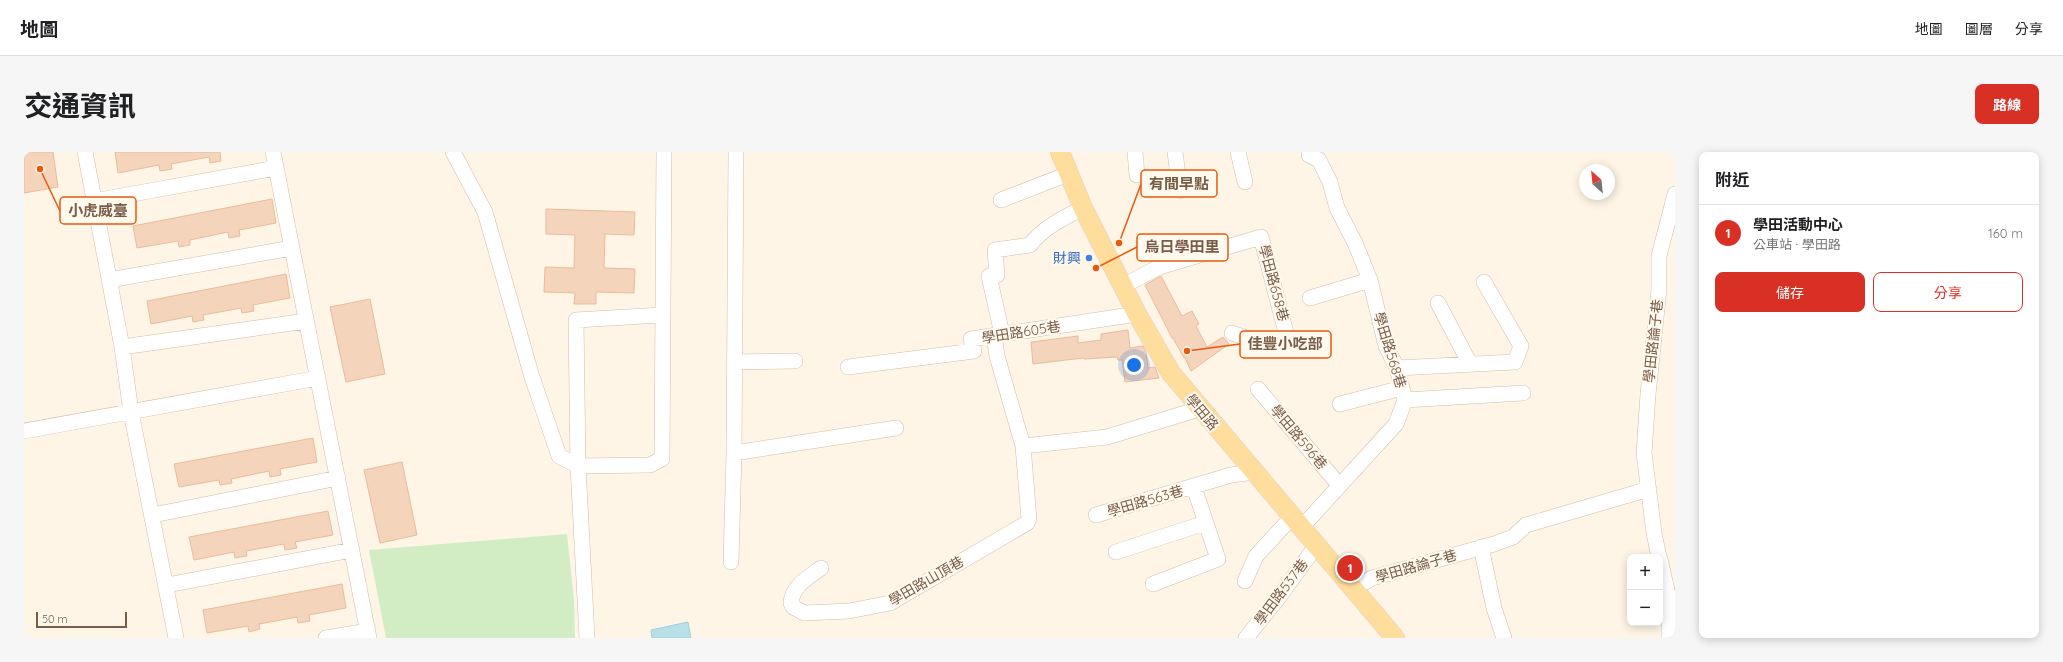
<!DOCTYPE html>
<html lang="zh-TW">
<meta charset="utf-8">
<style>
body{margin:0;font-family:Quicksand,"Noto Sans TC",sans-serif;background:#f6f6f6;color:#202124}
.controls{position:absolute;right:12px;bottom:12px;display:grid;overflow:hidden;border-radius:8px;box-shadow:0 2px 10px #0003}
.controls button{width:36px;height:36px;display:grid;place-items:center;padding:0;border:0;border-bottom:1px solid #e0e0e0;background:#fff;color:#202124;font:20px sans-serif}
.compass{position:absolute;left:1555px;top:12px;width:36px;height:36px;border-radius:50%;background:#fff;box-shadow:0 2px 10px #0003;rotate:333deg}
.scale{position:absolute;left:12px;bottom:10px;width:91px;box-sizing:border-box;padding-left:4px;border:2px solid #795b49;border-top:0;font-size:11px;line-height:14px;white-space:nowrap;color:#795b49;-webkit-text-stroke:3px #fff9ee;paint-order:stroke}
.you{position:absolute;left:1110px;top:213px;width:14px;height:14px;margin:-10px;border:3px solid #fff;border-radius:50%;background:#1a73e8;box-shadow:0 0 0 6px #1a73e833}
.badge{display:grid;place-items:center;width:26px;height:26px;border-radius:50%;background:#d93025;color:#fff;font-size:13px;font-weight:700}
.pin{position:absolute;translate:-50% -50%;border:2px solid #fff;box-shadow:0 1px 4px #0006}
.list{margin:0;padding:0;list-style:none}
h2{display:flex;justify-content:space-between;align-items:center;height:52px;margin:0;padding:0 16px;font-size:17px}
h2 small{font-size:13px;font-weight:400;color:#757577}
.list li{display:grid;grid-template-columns:26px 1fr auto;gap:12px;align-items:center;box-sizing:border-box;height:56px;padding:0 16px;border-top:1px solid #e0e0e0}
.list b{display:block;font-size:15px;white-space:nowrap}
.list p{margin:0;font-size:13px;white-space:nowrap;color:#757577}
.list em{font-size:13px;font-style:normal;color:#757577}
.actions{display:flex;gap:8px;padding:12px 16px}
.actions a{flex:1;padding:9px 0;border:1px solid #d93025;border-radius:8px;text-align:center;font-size:14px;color:#d93025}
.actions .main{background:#d93025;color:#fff}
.map{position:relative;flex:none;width:1651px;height:486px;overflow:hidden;border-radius:8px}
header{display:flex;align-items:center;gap:24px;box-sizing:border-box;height:56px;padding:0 20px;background:#fff;border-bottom:1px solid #e0e0e0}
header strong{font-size:19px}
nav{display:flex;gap:22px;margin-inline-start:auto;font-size:14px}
.intro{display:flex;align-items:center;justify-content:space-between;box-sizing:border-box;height:96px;padding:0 24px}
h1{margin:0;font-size:28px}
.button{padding:10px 18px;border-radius:8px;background:#d93025;color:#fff;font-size:14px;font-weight:700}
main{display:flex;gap:24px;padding:0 24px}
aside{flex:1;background:#fff;border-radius:8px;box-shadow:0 2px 10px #0003}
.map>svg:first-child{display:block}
</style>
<header>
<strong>地圖</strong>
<nav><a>地圖</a><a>圖層</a><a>分享</a></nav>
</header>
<div class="intro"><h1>交通資訊</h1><a class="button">路線</a></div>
<main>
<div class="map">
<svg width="1651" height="486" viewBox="0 0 1651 486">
<rect width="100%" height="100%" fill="#fef5e6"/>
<!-- green -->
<path fill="#d2edc3" d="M543 382 550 449 551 486H362L345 398Z"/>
<!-- water -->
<path fill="#b9e0e9" stroke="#9ed0db" d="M664 470 667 486H628L627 478Z"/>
<!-- building -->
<path fill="#f5d4bc" stroke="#e9bb9b" d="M0 0H29L34 35 0 41Z
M91 0H196L197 9 186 11 185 5 147 12 148 17 136 19 135 13 94 21Z
M248 47 252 71 215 78 216 84 205 86 204 80 166 88V93L155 95 154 89 113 96 109 74Z
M522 57 611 60 610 83 581 82 580 116 611 117 610 141 572 140V152H550L551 141 520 140 521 115 550 116 551 83 522 82Z
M262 122 266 146 229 153 230 159 218 161 217 156 179 163 180 168 169 170 168 164 127 172 123 149Z
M1137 124 1158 164 1168 159 1175 172 1172 174 1183 195 1199 185 1205 192 1167 219 1161 206H1160L1149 186H1148L1121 133Z
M346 147 361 222 322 230 306 155Z
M1104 178 1106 196 1119 194 1122 200 1124 216 1131 215 1135 226 1101 230 1098 208H1094L1093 205 1060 207 1059 206 1009 212 1007 190 1054 184V191L1077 188V182Z
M289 286 293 310 256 317 257 323 246 325 245 319 207 327 208 331 196 333 195 328 155 335 150 312Z
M378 310 393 383 356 391 340 318Z
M304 359 309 383 271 390 273 396 261 398 260 392 222 399 223 404 211 406 210 400 170 408 165 385Z
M318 432 322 456 285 463 286 469 274 471 273 465 235 472 236 477 225 480 224 474 183 481 179 458Z"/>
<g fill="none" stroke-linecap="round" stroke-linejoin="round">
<!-- minor casing -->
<g stroke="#d0bdab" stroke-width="16">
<path id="minor" d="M61 0 98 195 107 260 152 486
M249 0 345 486
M429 0 461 60 508 225 535 304 554 314 626 313 638 307 640 0
M1111 0 1113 23
M1151 0 1156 39
M1214 0 1221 30
M977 48 1044 22
M70 49 252 16
M85 128 268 96
M1099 134 1135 115 1237 85 1266 196 1241 192 1208 181
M1286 146 1346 128
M1414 151 1446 212
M978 182 965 124 973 123 971 98 1006 93C1020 75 1039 66 1059 56
M98 195 282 169
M710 210 771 209
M824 215 950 199 947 187 1113 162
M1373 216 1491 210 1497 194 1460 130
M1234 237 1315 333
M1381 248 1499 241
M1316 252 1378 236
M0 279 294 226
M999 294 1083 285 1175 257
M710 301 872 276
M129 363 314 326
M1072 363 1207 323 1230 320
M1277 376 1372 272 1381 248 1373 216 1362 194 1346 128 1331 91 1313 56 1306 30 1295 8 1285 3V0
M1457 395 1470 456 1480 486
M1092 400 1181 371
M1635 405 1630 381 1620 301 1624 242 1635 137V104L1651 42
M1636 407 1645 447V486
M707 410 710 301 712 0
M797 416C785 425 768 434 767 451L769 455 780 461 825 459 866 451 1003 371 1005 367 999 294 973 204 970 183
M1221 429 1232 404 1268 365
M1129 432 1194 407 1170 335
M143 433 328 398
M1329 437 1348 426 1470 392 1489 385 1502 373 1625 337
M302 486 344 479
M563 486 554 314 552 168 638 163
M1222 486 1252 449 1292 394"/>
</g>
<!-- major casing -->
<g stroke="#dcd4d0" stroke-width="20">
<path id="major" d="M1036 0 1059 56 1113 162 1147 221 1371 486"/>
</g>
<!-- minor -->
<use href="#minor" stroke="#fff" stroke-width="15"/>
<!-- major -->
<use href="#major" stroke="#ffdd9c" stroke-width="19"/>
</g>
<!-- markers -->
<circle fill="#3f7fe0" stroke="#fff9ee" stroke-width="1.5" cx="1065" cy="106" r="4"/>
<g text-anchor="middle" stroke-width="4" stroke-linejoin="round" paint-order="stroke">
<!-- shop labels -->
<g font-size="14" fill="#366cbe" stroke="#fff9ee" text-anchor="end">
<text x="1057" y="111">財興</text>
</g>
<!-- street labels -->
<g font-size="14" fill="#795b49" stroke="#fff9ee">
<text transform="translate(1250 131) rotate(75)" y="5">學田路658巷</text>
<text transform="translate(997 180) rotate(-9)" y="5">學田路605巷</text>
<text transform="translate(1629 189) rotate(-84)" y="5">學田路論子巷</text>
<text transform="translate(1366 198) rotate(73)" y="5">學田路568巷</text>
<text transform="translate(1178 260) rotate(50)" y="5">學田路</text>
<text transform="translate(1275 285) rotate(50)" y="5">學田路596巷</text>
<text transform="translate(1121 349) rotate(-16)" y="5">學田路563巷</text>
<text transform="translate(1392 414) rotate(-16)" y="5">學田路論子巷</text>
<text transform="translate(902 429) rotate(-30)" y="5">學田路山頂巷</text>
<text transform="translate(1257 440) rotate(-53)" y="5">學田路537巷</text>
</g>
</g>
<!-- callouts -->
<path fill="none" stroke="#e8590c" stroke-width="1.5" d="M1095 91L1117 32M16 17L36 59M1072 116L1113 95M1163 199L1216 192"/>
<g fill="#e8590c" stroke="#fff9ee" stroke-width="1.5">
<circle cx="1095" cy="91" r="4"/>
<circle cx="16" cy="17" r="4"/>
<circle cx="1072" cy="116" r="4"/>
<circle cx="1163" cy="199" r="4"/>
</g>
<g fill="#fff9ee" stroke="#e8590c" stroke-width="1.5">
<rect x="1117" y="18" width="76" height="27" rx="4"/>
<rect x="36" y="45" width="76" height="27" rx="4"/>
<rect x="1113" y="82" width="91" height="27" rx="4"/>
<rect x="1216" y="179" width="91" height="27" rx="4"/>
</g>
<g font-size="15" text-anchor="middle" font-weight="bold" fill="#795b49">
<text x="1155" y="37">有間早點</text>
<text x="74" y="64">小虎威臺</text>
<text x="1158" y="100">烏日學田里</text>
<text x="1261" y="197">佳豐小吃部</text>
</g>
</svg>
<div class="controls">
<button>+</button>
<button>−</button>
</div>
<svg class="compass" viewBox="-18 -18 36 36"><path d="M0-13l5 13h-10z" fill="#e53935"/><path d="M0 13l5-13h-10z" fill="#757577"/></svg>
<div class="scale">50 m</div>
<div class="you"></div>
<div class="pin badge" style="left:1326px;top:416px">1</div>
</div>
<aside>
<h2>附近<small></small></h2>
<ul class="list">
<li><span class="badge">1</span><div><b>學田活動中心</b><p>公車站 · 學田路</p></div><em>160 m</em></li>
</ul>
<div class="actions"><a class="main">儲存</a><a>分享</a></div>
</aside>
</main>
